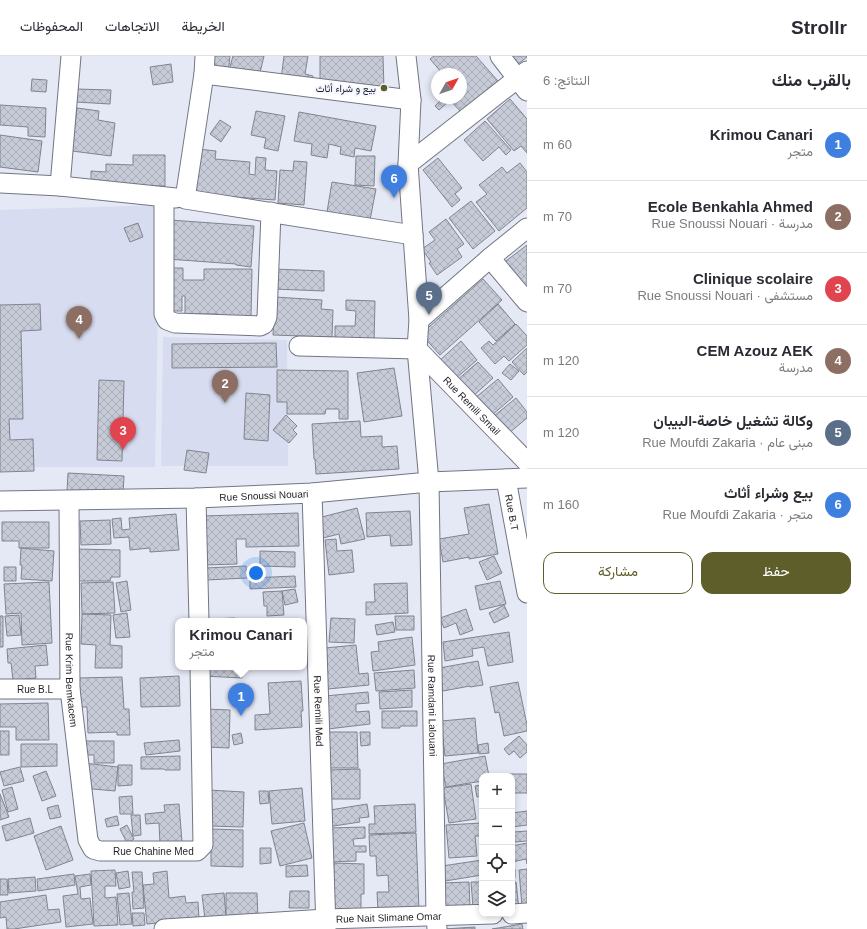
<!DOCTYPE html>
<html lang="ar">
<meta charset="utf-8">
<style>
body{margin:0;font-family:Helvetica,Vazirmatn,sans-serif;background:#f2f2f3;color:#2b2b33;direction:rtl}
.controls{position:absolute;right:12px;bottom:12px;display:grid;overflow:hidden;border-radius:8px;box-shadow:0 2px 6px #0003}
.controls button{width:36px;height:36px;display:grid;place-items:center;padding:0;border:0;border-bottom:1px solid #e1e1e2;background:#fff;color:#2b2b33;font:20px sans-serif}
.compass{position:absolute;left:431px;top:12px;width:36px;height:36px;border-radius:50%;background:#fff;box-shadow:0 2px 6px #0003;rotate:50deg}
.you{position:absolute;left:256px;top:517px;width:14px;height:14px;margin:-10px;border:3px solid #fff;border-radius:50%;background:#1a73e8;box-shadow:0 0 0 6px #1a73e833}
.badge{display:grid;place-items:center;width:26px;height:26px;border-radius:50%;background:#5e5e2b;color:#fff;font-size:13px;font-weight:700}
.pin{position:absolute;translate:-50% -33px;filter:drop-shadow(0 1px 2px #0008)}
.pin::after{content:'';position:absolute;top:21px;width:14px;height:12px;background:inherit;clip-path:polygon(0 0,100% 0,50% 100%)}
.popup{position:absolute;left:175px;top:562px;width:132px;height:52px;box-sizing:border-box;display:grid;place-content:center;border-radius:8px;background:#fff;filter:drop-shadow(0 1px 3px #0005);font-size:13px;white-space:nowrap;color:#7c7c81}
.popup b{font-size:15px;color:#2b2b33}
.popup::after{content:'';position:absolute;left:50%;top:100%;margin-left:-8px;border:8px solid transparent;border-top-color:#fff}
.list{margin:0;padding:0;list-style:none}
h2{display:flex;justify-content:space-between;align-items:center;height:52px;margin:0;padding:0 16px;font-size:17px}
h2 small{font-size:13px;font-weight:400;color:#7c7c81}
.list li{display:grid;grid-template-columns:26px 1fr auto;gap:12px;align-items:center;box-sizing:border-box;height:72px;padding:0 16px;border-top:1px solid #e1e1e2}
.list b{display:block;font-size:15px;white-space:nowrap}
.list p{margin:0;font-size:13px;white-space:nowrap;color:#7c7c81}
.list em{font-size:13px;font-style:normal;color:#7c7c81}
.actions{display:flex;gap:8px;padding:12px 16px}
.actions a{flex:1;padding:9px 0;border:1px solid #5e5e2b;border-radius:12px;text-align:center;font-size:14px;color:#5e5e2b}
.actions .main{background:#5e5e2b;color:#fff}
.icon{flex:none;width:22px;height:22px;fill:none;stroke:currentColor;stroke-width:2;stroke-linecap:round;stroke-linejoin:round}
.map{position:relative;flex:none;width:527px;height:873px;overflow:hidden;direction:ltr}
header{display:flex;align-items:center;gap:24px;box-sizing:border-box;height:56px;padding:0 20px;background:#fff;border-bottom:1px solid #e1e1e2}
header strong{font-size:19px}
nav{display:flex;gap:22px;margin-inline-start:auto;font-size:14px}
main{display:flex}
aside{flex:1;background:#fff}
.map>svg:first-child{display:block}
</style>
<header>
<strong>Strollr</strong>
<nav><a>الخريطة</a><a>الاتجاهات</a><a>المحفوظات</a></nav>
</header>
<main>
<aside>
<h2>بالقرب منك<small>النتائج: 6</small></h2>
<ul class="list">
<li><span class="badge" style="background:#3f7fe0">1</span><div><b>Krimou Canari</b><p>متجر</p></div><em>60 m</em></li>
<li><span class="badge" style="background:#8d6e63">2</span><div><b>Ecole Benkahla Ahmed</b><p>مدرسة · Rue Snoussi Nouari</p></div><em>70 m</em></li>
<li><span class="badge" style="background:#e0444e">3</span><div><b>Clinique scolaire</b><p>مستشفى · Rue Snoussi Nouari</p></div><em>70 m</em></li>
<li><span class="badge" style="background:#8d6e63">4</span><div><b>CEM Azouz AEK</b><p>مدرسة</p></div><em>120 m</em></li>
<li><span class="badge" style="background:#5c6f8a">5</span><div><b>وكالة تشغيل خاصة-البيبان</b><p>مبنى عام · Rue Moufdi Zakaria</p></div><em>120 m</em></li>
<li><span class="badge" style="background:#3f7fe0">6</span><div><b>بيع وشراء أثاث</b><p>متجر · Rue Moufdi Zakaria</p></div><em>160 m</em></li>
</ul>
<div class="actions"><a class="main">حفظ</a><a>مشاركة</a></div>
</aside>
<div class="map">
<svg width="527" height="873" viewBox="0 0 527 873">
<defs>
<pattern id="building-cross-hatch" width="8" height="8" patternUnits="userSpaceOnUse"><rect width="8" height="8" fill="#c7cbd7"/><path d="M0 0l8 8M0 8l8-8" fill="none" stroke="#aaaeb8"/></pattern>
</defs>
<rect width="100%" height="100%" fill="#e5e9f6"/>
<!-- built -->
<path fill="#d7dcf0" d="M160 149 155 411H0V154Z
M163 281 287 284 288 410H161Z"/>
<!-- building -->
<path fill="url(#building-cross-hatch)" stroke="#81848f" d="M212 0H230L228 18 210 15Z
M233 0H264L258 25 228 18Z
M284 0H308L305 18 313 20 312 27 281 23Z
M320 0H383L384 33H320Z
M434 0H476L498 25 461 56 448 42H461V18H443L430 3Z
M512 0H527V1L518 8Z
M171 8 173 26 153 29 150 11Z
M32 23 47 24 46 36 31 35Z
M76 33 111 34 110 48 76 46Z
M443 42 448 46 439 54 435 50Z
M510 43 527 63V97L521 90 514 95 487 63Z
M0 49 46 52 45 81 28 80V71L0 69Z
M77 52 99 55 98 64 115 67 111 100 72 95Z
M256 55 285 60 278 95 264 92 266 82 251 79Z
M299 56 376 70 371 95 355 92 354 101 340 98 341 91 329 88 327 102 311 99 312 88 294 85Z
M220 64 231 71 221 86 210 78Z
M485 65 511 94 506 99 499 91 483 105 464 84Z
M0 79 42 85 38 116 0 111Z
M198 93 216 95 215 103 250 106 249 118 255 119 256 101 266 102 265 114 277 115 275 144 195 138Z
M133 99H165V130L91 129V115L106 116V108L133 109Z
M356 100H375L374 130 355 129Z
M438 102 462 132 455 138 460 144 452 151 423 114Z
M294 105 307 106 304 149 278 147 280 114 293 115Z
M520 107 527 116V152L499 175 476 146 487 138 479 129 502 111 507 117Z
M332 126 376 133 370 164 327 156Z
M471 145 495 175 473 193 449 162Z
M446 163 464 188 457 193 462 201 437 219 429 207 431 206 422 193 435 184 429 176Z
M170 164 254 170 251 211 236 209V208L167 203Z
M138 167 143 181 130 186 124 172Z
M527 189V237L502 208Z
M166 212H183V224H204V213H252L251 261 217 260 218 258H185V240H182V255H165Z
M274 213 324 215V235L273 233Z
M483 223 502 244 440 299 421 278Z
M275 241 322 244 321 253 333 254 332 281 273 279Z
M346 244 375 245 374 287 335 285V270H355L356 255 346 254Z
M40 248 41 274 21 275 23 363H9L10 384 33 383 34 415 0 416V249Z
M498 248 515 268 496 285 479 266Z
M516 268 527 280V289L509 305 504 300 495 308 481 292 489 285 493 289Z
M461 285 477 304 454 324 438 306Z
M276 287 277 311 172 312V288Z
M527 292V316L524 319 512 306Z
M478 306 493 322 471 342 456 325Z
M510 308 519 315 511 324 502 317Z
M394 312 402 360 364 366 357 317Z
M277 314 348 315V363H339V353H326L325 358H287V346H277Z
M498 323 513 341 491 360 475 342Z
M99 324 124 325 122 405 97 404Z
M246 337 270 339 268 385 244 383Z
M516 342 527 356V362L509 377 494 360Z
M286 359 297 370 293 374 297 378 289 387 273 374Z
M360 365 361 381 382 380V391L397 390 399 413 316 418 315 403H314L312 368Z
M187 394 209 397 206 417 184 414Z
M68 417 124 420 123 438 67 435Z
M489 448 498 498 469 503V501L443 506 439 483 469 478 464 452Z
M357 452 365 483 341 488 339 478 323 482 318 462Z
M410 455 412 489 391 490 390 479 367 481 366 457Z
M298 457 299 490 246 491V483H236L237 508 204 509 203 460Z
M176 458 179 494 150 496V492L130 494 129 481 114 482 112 463 121 462 122 474 130 473 129 462Z
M110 464 111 488 81 489 80 465Z
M2 466H49V492H19V485H2Z
M336 483 337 495 352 494 354 516 329 519 325 484Z
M21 492 54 495 52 525 21 523 22 509H20Z
M77 493 120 494V521H111L110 525H76Z
M260 495 295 496V511L260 510Z
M494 500 502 517 487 524 479 506Z
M246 510 247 522 207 524 206 512Z
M4 511H16V525H4Z
M295 520 296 531 250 533V522Z
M127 525 131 554 121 556 116 527Z
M500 525 506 548 480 554 475 530Z
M49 526 52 587 22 589 21 557 6 558 4 528Z
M113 526 115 557 82 558 81 527Z
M407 527 408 557 366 559V546H375L374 528Z
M295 533 298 546 285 549 282 535Z
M282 535 284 559 267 560V550H264L263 536Z
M504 549 509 560 494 567 489 557Z
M466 553 473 574 460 579 456 567 444 572 440 562Z
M127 557 130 581 116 582 113 559Z
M82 558 111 559 110 589 122 590V612H95L96 589 81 588Z
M19 559 21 579 7 580 5 560Z
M0 560H3V591H0Z
M395 560H414V574H396Z
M235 562V565H211L210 563Z
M331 562 355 563 354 587 329 586Z
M393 566 395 576 377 579 375 569Z
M509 576 513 606 488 610 484 591 472 593 473 600 445 605 443 586Z
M412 581 415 609 373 615 371 596 379 595 378 586Z
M46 589 48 609 35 610 36 622 13 624 11 607H8L7 593Z
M356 589 359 618 368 617 369 629 328 633 326 619 328 618 325 592Z
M478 605 483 629 470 631V630L443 635 439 612Z
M203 611H243L242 622 203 620Z
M414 614 415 632 376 635 374 617Z
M179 620 180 650 141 651 140 622Z
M122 621 124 653H129L130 679H117V676L88 677 87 651H79L77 622Z
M301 625 303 655H301L302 671 255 674V659L270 658 268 627Z
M518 626 527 669V675L504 680 499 656 495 657 490 631Z
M412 634V651L380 653 379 636Z
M368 636 369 647 356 648V656L369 655 370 668 328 673 325 640Z
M48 647 49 684H16V671H0V648Z
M206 653 230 654 229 692 206 691Z
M382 655H417V670H400V672H382Z
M475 662 478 697 445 700 441 665Z
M0 675H9V699H0Z
M327 676H357L358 712H327Z
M360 676H370V689L361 690Z
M241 677 243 687 234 689 232 679Z
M519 680 527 689V696L520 702 514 695 509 699 504 693Z
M179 684 180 695 146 699 144 687Z
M82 685H114V707H94V699H82Z
M488 687 489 697 479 698 478 689Z
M21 688H57V710L21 711Z
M180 700V714H165L164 713H141V701Z
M485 700 489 720H482V725L446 731 441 708Z
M84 707 118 711 115 735 82 732Z
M118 709H132V729L118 730Z
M20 711 24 725 4 730 0 716Z
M360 713V743H329V714Z
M46 715 56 740 42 745 33 720Z
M494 718H527V737H512V720H494Z
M471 728 476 763 449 767 443 732Z
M482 729V740L477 741 475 730Z
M12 731 18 753 8 756 2 734Z
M302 732 305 765 272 768 269 735Z
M208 734 244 736 243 771 209 770Z
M259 735H268L269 747 260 748Z
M0 738 9 761 0 764Z
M132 740 133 758H120L119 741Z
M179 748 182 786 160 788 159 767 146 768 145 758 165 756 164 749Z
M367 748 369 761 359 762 360 766 327 771 324 755Z
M415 748 416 776 369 778V768H375L374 750Z
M58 749 61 761 50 763 47 752Z
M527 755V769L512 771V757Z
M131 759H140L141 779 133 780Z
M117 760 119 769 107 771 105 763Z
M30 762 34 777 6 785 2 770Z
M304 767 312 802 280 810 271 775Z
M482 767V780H475L477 800 449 802 446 769Z
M127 769 134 783 127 787 120 773Z
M61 770 73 804 46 814 34 780Z
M365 771V782L353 783 354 790H366V796H356V805L331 806 329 772Z
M211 773 243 774V811L211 810Z
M527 775V785L515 786 514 776Z
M416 777 419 854 378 856 377 836H389L388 819 377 820 376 800H370L369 779Z
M527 787V808L526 803 512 806V790Z
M260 792H271V807L260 808Z
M482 804V819L445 825 442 810Z
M334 807 364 808V838H361V854L332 853Z
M307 809 308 820 286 821V810Z
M515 813V822H512V814Z
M527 813V851H522L519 814Z
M115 814 116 830H105V842L116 841 118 869 94 870 91 815Z
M128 815 130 831 119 833 116 817Z
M167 815 169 842 185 840 186 847 198 846 199 863 147 868 143 829 154 828 153 817Z
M132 816H142L144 852 133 853 132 836H134Z
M74 818 75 829 38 835 37 823Z
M90 818 91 829 80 831 81 843 90 842 93 868 66 871 63 840 78 838 75 820Z
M35 821 36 835 9 837 8 823Z
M0 823H7L8 839H0Z
M469 826 470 852 444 854 442 827Z
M471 826H482V850L473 851Z
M516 826 519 854 512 855V827Z
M290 835H309V852H289Z
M129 837 132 868 120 869 117 838Z
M224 837 226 860 205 863 202 839Z
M226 837H257L258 863H226Z
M46 839 48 854 59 853 61 866 14 873H7L6 861 0 862V846Z
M132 857H144L145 869 133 870Z
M522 868 523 873H492Z
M475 871V873H444Z"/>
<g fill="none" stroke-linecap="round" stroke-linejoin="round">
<!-- minor casing -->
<g stroke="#737682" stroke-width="21">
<g id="minor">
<path d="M71 0 60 130 176 142"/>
<path d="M205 0 204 18 185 143 413 179"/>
<path id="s1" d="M406 0 411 44 408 108 419 264 417 293 429 426 436 859 437 873"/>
<path d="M500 0 527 35"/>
<path d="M204 18 411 44"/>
<path d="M408 108 527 15"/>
<path d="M0 127 60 130"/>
<path d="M164 141V258L167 264 175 267 260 270 264 268 267 261 271 156"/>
<path d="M490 202 527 246"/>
<path d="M419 264 490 202 527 172"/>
<path id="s2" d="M299 290 417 293 527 406"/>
<path id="s3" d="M506 423 527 537"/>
<path id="s4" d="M312 437 326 873"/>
<path d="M196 442 199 565"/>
<path id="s5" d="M0 445 196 442 312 437 429 426 527 422"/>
<path id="s6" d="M69 445 70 633 88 784 93 793 100 795H197L203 789 200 611"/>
<path id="s7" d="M0 633H70"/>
<path d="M512 858 527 857"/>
<path id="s8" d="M164 873 326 863 493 858"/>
</g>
</g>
<!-- minor -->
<use href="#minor" stroke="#fff" stroke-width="19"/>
</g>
<!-- markers -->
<circle fill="#5e5e2b" stroke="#f4f7ff" stroke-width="1.5" cx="384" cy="32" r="4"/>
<g text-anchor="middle" stroke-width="4" stroke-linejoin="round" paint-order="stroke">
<!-- poi labels -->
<g font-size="10" fill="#1e1f24" stroke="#f4f7ff" text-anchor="end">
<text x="376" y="36">بيع و شراء أثاث</text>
</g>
<!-- street labels -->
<g font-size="10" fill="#1e1f24" stroke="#f4f7ff">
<text dy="4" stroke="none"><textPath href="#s2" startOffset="197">Rue Remili Smail</textPath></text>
<text dy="4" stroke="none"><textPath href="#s5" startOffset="264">Rue Snoussi Nouari</textPath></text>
<text dy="4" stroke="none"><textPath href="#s3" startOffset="34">Rue B.T</textPath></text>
<text dy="4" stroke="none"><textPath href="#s6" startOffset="179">Rue Krim Bemkacem</textPath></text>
<text dy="4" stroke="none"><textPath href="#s7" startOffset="35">Rue B.L</textPath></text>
<text dy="4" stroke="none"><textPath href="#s1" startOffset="651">Rue Ramdani Lalouani</textPath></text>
<text dy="4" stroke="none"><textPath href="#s4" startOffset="218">Rue Remili Med</textPath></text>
<text dy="4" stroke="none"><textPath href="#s6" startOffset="411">Rue Chahine Med</textPath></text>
<text dy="4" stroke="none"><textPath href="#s8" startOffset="225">Rue Nait Slimane Omar</textPath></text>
</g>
</g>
</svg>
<div class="controls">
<button>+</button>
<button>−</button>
<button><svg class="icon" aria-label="locate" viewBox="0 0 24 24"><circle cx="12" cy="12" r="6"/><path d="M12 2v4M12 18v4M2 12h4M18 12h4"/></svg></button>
<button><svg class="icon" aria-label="layers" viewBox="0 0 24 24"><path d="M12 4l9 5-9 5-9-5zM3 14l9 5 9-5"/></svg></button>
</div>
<svg class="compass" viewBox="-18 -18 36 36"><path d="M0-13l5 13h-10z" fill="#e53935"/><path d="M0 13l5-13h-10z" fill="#7c7c81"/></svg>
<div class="you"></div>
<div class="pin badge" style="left:241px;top:660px;background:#3f7fe0">1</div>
<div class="popup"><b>Krimou Canari</b>متجر</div>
<div class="pin badge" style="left:225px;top:347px;background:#8d6e63">2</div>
<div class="pin badge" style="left:123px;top:394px;background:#e0444e">3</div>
<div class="pin badge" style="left:79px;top:283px;background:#8d6e63">4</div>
<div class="pin badge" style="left:429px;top:259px;background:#5c6f8a">5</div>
<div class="pin badge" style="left:394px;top:142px;background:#3f7fe0">6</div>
</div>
</main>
